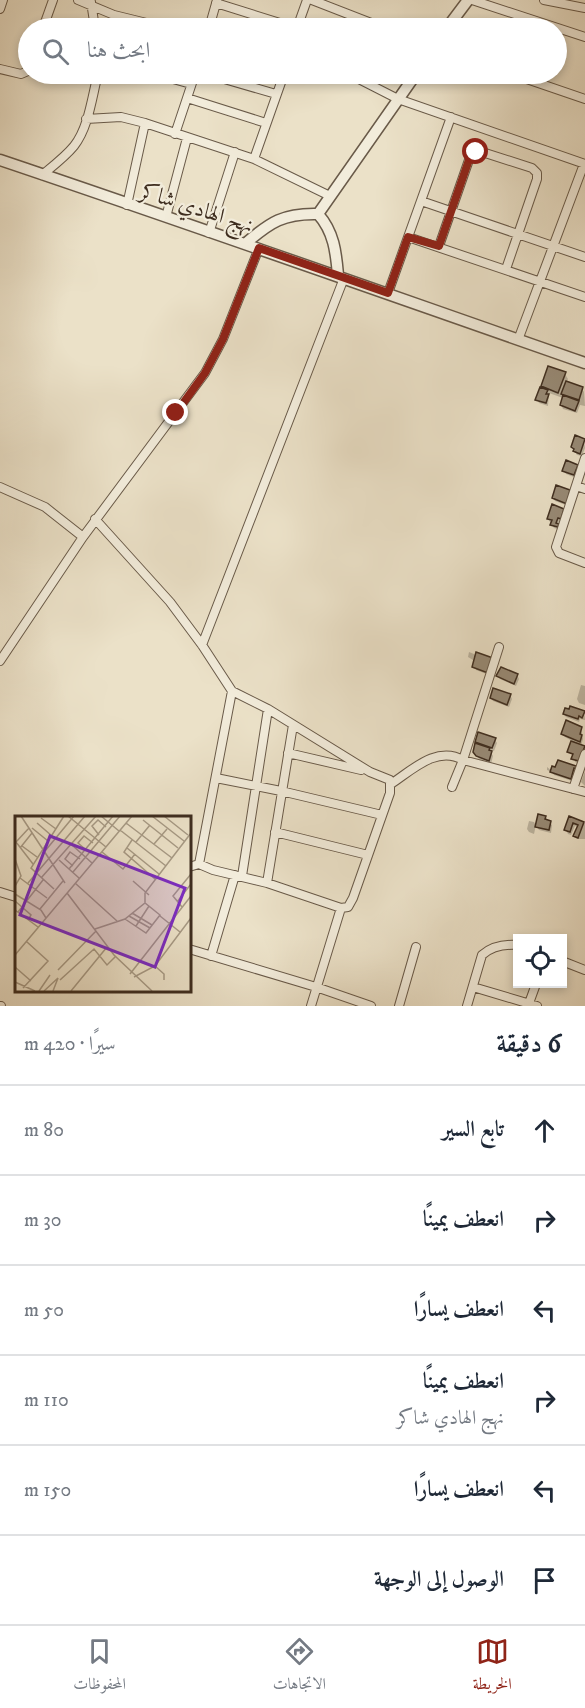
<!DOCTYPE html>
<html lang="ar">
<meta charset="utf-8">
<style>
body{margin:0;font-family:"IM FELL DW Pica",Amiri,serif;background:#f2f2f3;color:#1f2937;direction:rtl}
.controls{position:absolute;right:18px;bottom:18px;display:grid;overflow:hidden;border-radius:0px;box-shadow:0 3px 9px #0003}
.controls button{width:54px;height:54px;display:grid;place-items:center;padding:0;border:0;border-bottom:2px solid #e0e1e3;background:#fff;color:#1f2937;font:30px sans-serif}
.stop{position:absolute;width:18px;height:18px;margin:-14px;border:4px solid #8f2418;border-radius:50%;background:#fff}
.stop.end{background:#8f2418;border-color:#fff;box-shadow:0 2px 6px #0008}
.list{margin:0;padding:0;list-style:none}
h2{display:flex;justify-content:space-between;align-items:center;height:78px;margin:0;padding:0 24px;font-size:26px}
h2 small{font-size:20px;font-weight:400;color:#747a83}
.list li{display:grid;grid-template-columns:39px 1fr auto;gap:18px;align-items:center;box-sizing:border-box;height:90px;padding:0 24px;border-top:2px solid #e0e1e3}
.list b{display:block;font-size:22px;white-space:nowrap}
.list p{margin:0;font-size:20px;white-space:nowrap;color:#747a83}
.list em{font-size:20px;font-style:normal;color:#747a83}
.icon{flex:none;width:33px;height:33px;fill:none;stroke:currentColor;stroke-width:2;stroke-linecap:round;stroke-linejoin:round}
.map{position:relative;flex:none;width:585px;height:1006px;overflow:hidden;direction:ltr}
.search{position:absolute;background:#fff;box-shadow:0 3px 9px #0003;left:18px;right:18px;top:18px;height:66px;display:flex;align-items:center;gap:15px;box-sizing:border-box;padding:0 21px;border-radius:33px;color:#747a83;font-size:22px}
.sheet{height:618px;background:#fff}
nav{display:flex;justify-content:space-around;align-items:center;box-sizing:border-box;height:84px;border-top:2px solid #e0e1e3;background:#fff;font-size:16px;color:#747a83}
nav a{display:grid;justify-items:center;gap:3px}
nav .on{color:#8f2418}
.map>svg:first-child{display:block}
</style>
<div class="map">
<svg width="585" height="1006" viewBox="0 0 585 1006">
<rect width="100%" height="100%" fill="#ebe1c8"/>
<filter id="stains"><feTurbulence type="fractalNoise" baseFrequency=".00333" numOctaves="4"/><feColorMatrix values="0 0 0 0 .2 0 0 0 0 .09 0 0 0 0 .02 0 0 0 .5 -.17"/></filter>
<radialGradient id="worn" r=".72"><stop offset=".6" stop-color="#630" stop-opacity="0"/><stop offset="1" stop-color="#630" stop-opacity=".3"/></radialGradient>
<!-- shadow -->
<path fill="#0003" d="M565 374 568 379 566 383 582 389 584 392 585 406 580 405 577 413 563 409 561 405 563 398 549 393 548 406 539 403 537 399 545 390 543 386Z
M584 440 585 448 582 456 577 455 572 447Z
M577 466 579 469 576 478 566 474 564 470Z
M569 491 571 494 568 506 555 501 553 498Z
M563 510 562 522 559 521 558 525 560 530 554 528 548 519Z
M469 652 474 654 489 675 476 670 474 657 473 660 468 657Z
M517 675 519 679 516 686 500 679 498 676Z
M581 685 585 686V705L579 703 577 699Z
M510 695 512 699 509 707 493 701 491 698Z
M584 712 585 720 580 719 579 722 566 717 564 714Z
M581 728 583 739 581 746 584 747 585 752 580 764 575 762 574 756 568 752 572 741 565 737 563 734Z
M479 734 495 740 497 743 494 751 489 749 493 756 491 764 479 759 474 752Z
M559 762 578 768 572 781 554 775 552 772 547 770V767L552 771 556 769Z
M585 771V786L581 782Z
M545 817 552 825 551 833 539 830 536 825 534 834 529 832 527 829 529 821 534 822 537 827Z
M570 818 585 823V839H577L575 836 578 827 575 826 571 835 568 834 566 830Z"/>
<!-- building -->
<path fill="#988b77" stroke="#3e2d1f" stroke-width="1.5" d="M548 366 566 372 558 393 541 386Z
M566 381 583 387 579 400 561 394Z
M540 387 548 390 546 394H549L546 403 535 400Z
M563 395 579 401 575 411 560 405Z
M575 435 585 439 580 454 573 451 574 449 571 447Z
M566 460 578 465 574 475 562 471Z
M556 485 570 490 567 504 552 498Z
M552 504 564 509 561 519 558 518 556 523 559 524 558 527 550 525 552 520 547 519Z
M476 652 493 658 488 673 472 667Z
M501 667 518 674 514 684 496 676Z
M493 688 511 694 507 705 490 698Z
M570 706 585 711 582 718 579 716 578 719 563 714 565 708 569 709Z
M566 720 582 727 580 734 582 735 580 742 561 734Z
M478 732 496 738 492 748 475 742Z
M571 741 585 746 579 761 571 759 573 754 567 752Z
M475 743 490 748 489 750 492 751 489 761 476 756 473 752Z
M558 760 579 767 578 770 574 768 571 779 550 772 552 766 555 767Z
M538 814 546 816 545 819 551 821 549 830 535 827Z
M569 816 584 822 578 838 573 836 578 825 573 823 570 832 564 830Z"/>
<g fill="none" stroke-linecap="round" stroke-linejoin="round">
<!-- minor casing -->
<g stroke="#695a49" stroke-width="10">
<path id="minor" d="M78 0 114 15 167 28
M312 0 384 28
M472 0 585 37
M544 0 585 8
M91 2 95 28
M216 3 296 28
M0 9 3 0
M43 28 53 0
M209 28 217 0
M297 28 307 0
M0 69 21 74 28 71
M155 74 191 84
M207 74 276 94
M349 74 398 99 585 164
M512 74 585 99
M187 98 266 123
M86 119 121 117 145 123 254 159 330 196
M175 134 195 74
M254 159 284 74
M42 175C53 166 65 157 74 146 89 127 92 96 98 74
M421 201 585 257
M127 205 145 123
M166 217 187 138
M209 233 235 152
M408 237 585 297
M439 246 470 157 476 151H479L532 168 537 173V179L506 269
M388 293 451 117
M518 340 584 164
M585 458 556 547 559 553 585 563
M576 486 585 489
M0 487 45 507 83 537
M95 519 170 602 202 645 232 691 268 709 370 772 390 780V793L353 898 348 907 341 908 267 883 213 870 199 864 232 691
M202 645 344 278
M0 661 83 537 205 373 223 339 259 248
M288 753 361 770
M216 778 281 791 382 815
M391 784C412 770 437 745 463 760L585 792
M452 787 463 760 499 647
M573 789 585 754
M275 832 368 855
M189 867 199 864
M242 876 268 709
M267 883 293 725
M0 892 16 897
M189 949 316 987 371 1006
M211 956 235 875
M562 961 585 970
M473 987 537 1006
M0 1006H1
M311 1006 341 908
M399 1006 416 947
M467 1006 482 955C492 946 505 944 518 945
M528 1006 536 984"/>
</g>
<!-- tertiary casing -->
<g stroke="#695a49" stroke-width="13">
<path id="tertiary" d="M447 28 468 0
M0 160C196 226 390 295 585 363
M318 214 416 74
M245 244C270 222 284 213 318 214 334 232 336 252 338 275"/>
</g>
<!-- minor -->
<use href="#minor" stroke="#f2ecdb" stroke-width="8"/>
<!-- tertiary -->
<use href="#tertiary" stroke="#f2ecdb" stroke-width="10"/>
</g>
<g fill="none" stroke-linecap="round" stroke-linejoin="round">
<!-- route -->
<path stroke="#8f2418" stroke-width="8" d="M176 413 205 373 223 339 259 248 388 293 408 237 439 246 470 157 476 152"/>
</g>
<g text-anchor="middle" stroke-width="4.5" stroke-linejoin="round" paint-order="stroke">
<!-- street labels -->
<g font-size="22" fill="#3e2d1f" stroke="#f2ecdb">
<text transform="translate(197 207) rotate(18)" y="8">نهج الهادي شاكر</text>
</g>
</g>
<!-- overview -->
<g transform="translate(15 816)">
<rect width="176" height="176" fill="#ebe1c8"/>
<path fill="none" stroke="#a69984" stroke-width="1.5" d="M6 0 50 67M53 0 91 31M86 0 104 15M137 0 169 25M149 0 173 19M26 2 41 13M128 4 163 32M22 7 37 20M111 7 157 42M14 12 1 26 18 48M17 12 33 25M105 14 151 50M84 19 77 10 83 4 91 11M117 24 109 36 140 63M121 26 135 9M139 28 152 13M57 29 77 47M7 30 22 41M5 32 17 17M112 32 144 58M70 33 63 27 69 20 78 27M30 35 59 0M87 36 108 53 120 38M0 43 6 60 0 70M44 44 64 62M58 50 50 43 55 36 65 43M54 53 98 0M58 56 105 0M5 62 32 82M26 62 81 0M118 65 134 79M13 67 70 0M60 67 102 105M39 73 16 52 49 0M52 77 99 139 137 175M0 78 26 94 31 102M0 85 16 99 13 104M162 86 176 68M130 87V77L176 17M167 91 158 80 176 58M25 93 48 65M0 94 23 111M3 96 28 64M117 97 137 109M114 100 135 112M145 100 165 116M121 110 134 90M80 113 110 103 130 87 145 99 131 117 110 103M0 139 117 0M140 150 149 158V164M0 151 16 165M43 154 81 115M115 158 176 80M119 161 140 150 176 102M45 164 79 133 92 149 100 141M0 166 20 175M8 172 33 145 12 126M24 175 35 159M29 175 43 162 38 175M56 175 92 131"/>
<path fill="#7b2cbf" fill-opacity="0.15" stroke="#7b2cbf" stroke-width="3" d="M35 20 170 72 140 151 5 99Z"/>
<rect width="176" height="176" fill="none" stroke="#3e2d1f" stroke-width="3"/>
</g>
<rect width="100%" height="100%" filter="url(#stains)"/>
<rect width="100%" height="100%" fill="url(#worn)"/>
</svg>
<div class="controls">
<button><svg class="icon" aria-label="locate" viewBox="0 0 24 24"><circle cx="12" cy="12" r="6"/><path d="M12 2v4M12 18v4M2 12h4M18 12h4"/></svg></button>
</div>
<div class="stop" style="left:476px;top:152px"></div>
<div class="stop end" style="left:176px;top:413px"></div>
<div class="search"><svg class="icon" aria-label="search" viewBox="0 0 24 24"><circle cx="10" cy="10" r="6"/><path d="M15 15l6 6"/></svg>ابحث هنا</div>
</div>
<section class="sheet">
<h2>6 دقيقة<small>سيرًا · 420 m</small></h2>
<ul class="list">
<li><svg class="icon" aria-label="ahead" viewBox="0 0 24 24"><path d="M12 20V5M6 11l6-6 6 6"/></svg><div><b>تابع السير</b></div><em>80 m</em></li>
<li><svg class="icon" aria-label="right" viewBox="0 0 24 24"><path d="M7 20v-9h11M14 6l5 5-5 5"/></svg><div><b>انعطف يمينًا</b></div><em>30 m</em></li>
<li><svg class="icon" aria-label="left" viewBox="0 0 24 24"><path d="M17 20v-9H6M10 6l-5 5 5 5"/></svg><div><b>انعطف يسارًا</b></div><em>50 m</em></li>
<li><svg class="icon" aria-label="right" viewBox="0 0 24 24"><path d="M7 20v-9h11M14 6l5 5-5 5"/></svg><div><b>انعطف يمينًا</b><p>نهج الهادي شاكر</p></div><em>110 m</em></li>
<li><svg class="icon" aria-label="left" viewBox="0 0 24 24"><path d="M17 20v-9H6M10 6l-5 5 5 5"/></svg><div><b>انعطف يسارًا</b></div><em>150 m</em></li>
<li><svg class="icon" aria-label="arrive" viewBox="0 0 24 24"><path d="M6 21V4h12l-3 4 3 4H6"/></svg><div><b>الوصول إلى الوجهة</b></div></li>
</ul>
</section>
<nav>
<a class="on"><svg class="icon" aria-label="map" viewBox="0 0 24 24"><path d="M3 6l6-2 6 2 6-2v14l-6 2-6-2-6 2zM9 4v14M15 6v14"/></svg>الخريطة</a>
<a><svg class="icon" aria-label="directions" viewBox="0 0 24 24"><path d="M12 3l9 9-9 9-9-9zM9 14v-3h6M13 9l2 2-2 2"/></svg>الاتجاهات</a>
<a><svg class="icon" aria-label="saved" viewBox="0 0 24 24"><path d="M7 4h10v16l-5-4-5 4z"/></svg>المحفوظات</a>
</nav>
